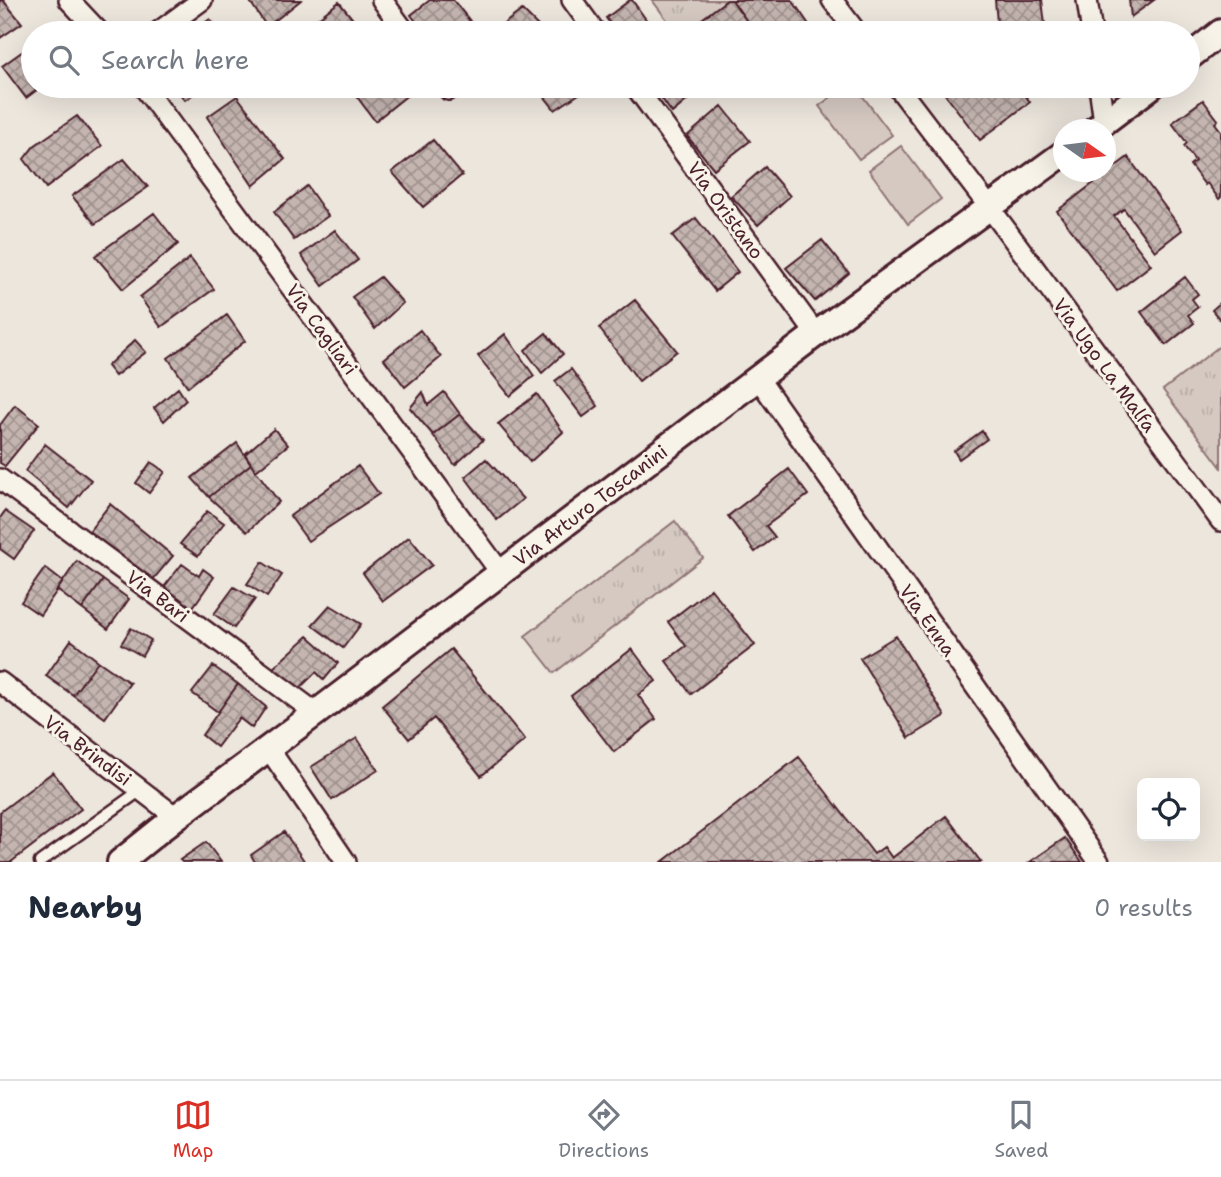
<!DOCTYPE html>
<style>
body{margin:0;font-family:"Shantell Sans",sans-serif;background:#f2f2f3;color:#1f2937}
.controls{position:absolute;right:21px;bottom:21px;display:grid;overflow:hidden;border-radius:10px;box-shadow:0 7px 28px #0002}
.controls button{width:63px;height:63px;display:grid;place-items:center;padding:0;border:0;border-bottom:2px solid #e0e1e3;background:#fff;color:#1f2937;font:35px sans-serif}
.compass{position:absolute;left:1053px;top:119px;width:63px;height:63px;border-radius:50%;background:#fff;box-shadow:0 7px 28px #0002;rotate:104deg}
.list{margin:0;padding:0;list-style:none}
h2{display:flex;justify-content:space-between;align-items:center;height:91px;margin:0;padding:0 28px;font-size:30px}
h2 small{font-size:23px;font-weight:400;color:#747a83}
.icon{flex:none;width:38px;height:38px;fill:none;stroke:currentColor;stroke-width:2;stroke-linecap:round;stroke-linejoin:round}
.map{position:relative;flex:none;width:1221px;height:862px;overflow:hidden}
.search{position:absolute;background:#fff;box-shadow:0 7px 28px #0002;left:21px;right:21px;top:21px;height:77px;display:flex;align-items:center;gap:18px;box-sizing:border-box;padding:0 24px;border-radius:38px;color:#747a83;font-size:26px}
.sheet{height:217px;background:#fff}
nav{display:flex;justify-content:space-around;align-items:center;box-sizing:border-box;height:98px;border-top:2px solid #e0e1e3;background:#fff;font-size:19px;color:#747a83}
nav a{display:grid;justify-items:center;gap:4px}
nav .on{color:#d93025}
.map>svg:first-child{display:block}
</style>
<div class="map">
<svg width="1221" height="862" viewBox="0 0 1221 862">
<defs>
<pattern id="grass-tufts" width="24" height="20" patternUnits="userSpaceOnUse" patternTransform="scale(1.75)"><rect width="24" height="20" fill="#d5c9c2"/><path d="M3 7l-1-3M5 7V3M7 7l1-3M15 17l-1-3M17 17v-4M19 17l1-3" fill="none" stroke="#b8aca7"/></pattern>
<pattern id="building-cross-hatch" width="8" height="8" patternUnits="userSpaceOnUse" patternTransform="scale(1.75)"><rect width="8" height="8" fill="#c4b5b0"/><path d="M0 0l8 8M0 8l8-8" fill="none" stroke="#a1938f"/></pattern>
</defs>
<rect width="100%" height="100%" fill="#ece6dd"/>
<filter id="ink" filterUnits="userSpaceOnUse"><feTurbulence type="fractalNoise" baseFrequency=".0143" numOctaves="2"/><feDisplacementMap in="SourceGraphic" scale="14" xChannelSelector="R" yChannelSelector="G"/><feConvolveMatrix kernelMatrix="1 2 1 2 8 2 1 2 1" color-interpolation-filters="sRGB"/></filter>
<g filter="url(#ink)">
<!-- grass -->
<path fill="url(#grass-tufts)" stroke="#907476" stroke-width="2" d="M652 0H727L683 33H677Z
M1221 345V467L1163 390Z
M675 521 703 558 554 673 525 636Z"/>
<!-- pitch -->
<path fill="#d5c9c2" stroke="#907476" stroke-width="2" d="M846 86H855L892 135 859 159 819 106Z
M901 146 941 199 908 224 869 170Z"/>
<!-- building -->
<path fill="url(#building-cross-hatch)" stroke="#4a1f2b" stroke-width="2" d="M0 0H3L22 23 0 38Z
M249 0H301L267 27Z
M430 0H453L470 21 457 33H425L411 15Z
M630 0H632L655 32 617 33 606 18Z
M727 0H732L755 33H698L693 26Z
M732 0H792L810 26 800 33H755Z
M995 0H1042L1046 33H998Z
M1129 0H1154L1131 17Z
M339 2 364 33H299Z
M522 10 545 33H492Z
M210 19 221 33H190Z
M33 44V86H42L26 98 2 66Z
M173 86H205L185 100Z
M367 86H404L410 93 375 121 355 94Z
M536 86H591L555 110Z
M653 86H691L696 93 672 113Z
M945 86H1018L1030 102 980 140 941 89Z
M237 96 285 159 253 186 207 117Z
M1203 100 1218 120 1215 123 1221 131V197L1219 199 1207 183 1205 185 1190 165 1195 161 1184 146 1187 143 1172 123Z
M722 106 750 141 714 169 687 136Z
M77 116 102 146 46 188 24 159 34 146Z
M433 140 462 175 423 207 392 172Z
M1128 157 1182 230 1155 251 1124 209 1114 216 1151 265 1117 291 1057 211Z
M124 159 148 187 95 224 72 196Z
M765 167 790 196 758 225 731 196Z
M307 186 328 216 294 240 274 212Z
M154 213 178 244 123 289 95 256Z
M696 218 738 272 715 291 672 236Z
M335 230 358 260 323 286 301 255Z
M822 240 849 273 815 301 786 268Z
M190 258 214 289 161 327 140 297Z
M380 277 403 303 375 329 352 297Z
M1185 277 1198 294 1192 299 1198 307 1188 315 1194 323 1166 345 1141 312Z
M635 300 677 351 639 381 599 328Z
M1221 302V321L1212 310Z
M227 315 245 341 188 387 168 358Z
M420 330 441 357 405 387 384 359Z
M546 333 563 354 542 373 525 350Z
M505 334 534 376 510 396 478 356Z
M135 340 146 352 115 376 107 366Z
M571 369 598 406 583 417 555 381Z
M178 388 186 400 164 421 154 408Z
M423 392 428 405 444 392 460 414 433 435 410 408Z
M537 394 563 432 530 462 498 424Z
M15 405 39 424 5 466 0 463V425Z
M460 414 483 440 455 465 433 435Z
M274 429 288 445 256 471 245 454Z
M982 431 987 439 959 459 954 451Z
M237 443 251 464 209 497 192 478Z
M45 444 91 480 69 508 25 471Z
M486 459 523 499 497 520 465 477Z
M151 462 165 472 149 493 136 483Z
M251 464 279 502 247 532 209 497Z
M358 466 379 494 308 541 290 516Z
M789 469 808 495 766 526 775 537 755 552 728 516Z
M110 504 173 556 151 582 87 534Z
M5 511 34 531 14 559 0 549V518Z
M207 511 224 523 198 556 180 544Z
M409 537 432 565 383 601 363 573Z
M77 561 103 580 82 609 57 590Z
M262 562 282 575 267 597 247 584Z
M182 564 199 576 203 569 214 577 191 610 161 591Z
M45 568 63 582 40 615 21 602Z
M103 580 129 599 108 629 82 609Z
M234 587 255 599 234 628 214 614Z
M711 589 755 645 691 694 666 661 686 646 668 622Z
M330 605 361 624 343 648 312 625Z
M131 628 151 640 142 656 121 644Z
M308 636 338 663 324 680 316 672 297 691 271 670Z
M896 636 945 716 909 738 860 658Z
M71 640 98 661 73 695 46 676Z
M451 649 525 740 481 776 434 718 409 739 382 706Z
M632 649 656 681 638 695 656 719 614 752 571 696Z
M98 661 130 683 105 718 73 695Z
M213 666 238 684 218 712 192 693Z
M238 684 266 707 252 728 239 718 217 747 202 735Z
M357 738 378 770 332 800 311 767Z
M799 757 874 854 884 847 892 858 946 816 981 862H662Z
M53 772 81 809 11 862H0V812Z
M284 832 305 862H255L251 855Z
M1065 838 1082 862H1030Z
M206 842 221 862H182L180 860Z"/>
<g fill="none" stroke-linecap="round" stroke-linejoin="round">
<!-- service casing -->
<g stroke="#4a1f2b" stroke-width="15">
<path id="service" d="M40 862 141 790"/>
</g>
<!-- minor casing -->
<g stroke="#4a1f2b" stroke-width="24">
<path id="minor" d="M69 0 100 33
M382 0 406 33
M572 0 596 33
M832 0 857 33
M1087 0 1092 33
M157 33 202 0
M143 86 501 573
M446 86 449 90
M635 86 816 334
M897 86 990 208 1221 521
M1099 86 1104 122
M758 378 1099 862
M0 479 316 713
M0 682 176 817
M269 749 346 862"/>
</g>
<!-- tertiary casing -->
<g stroke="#4a1f2b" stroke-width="30">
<path id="tertiary" d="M1188 58 1221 32
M1094 130 1152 86
M120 862 176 817 316 713 816 334 1064 153"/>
</g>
<!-- service -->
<use href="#service" stroke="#f7f3e8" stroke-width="10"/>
<!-- minor -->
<use href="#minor" stroke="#f7f3e8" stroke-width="19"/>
<!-- tertiary -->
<use href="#tertiary" stroke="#f7f3e8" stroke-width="24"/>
</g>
</g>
<g text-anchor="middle" stroke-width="6" stroke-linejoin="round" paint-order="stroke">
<!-- street labels -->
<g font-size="19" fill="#4a1f2b" stroke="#f7f3e8">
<text transform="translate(726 210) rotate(54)" y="7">Via Oristano</text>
<text transform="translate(322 329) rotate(54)" y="7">Via Cagliari</text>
<text transform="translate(1105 365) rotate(54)" y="7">Via Ugo La Malfa</text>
<text transform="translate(590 505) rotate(-37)" y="7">Via Arturo Toscanini</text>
<text transform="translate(158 596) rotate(37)" y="7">Via Bari</text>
<text transform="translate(928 620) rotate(55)" y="7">Via Enna</text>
<text transform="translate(88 750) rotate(37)" y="7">Via Brindisi</text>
</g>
</g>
</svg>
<div class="controls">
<button><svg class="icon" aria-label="locate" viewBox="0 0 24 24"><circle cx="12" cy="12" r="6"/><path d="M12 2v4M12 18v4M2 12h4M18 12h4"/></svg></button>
</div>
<svg class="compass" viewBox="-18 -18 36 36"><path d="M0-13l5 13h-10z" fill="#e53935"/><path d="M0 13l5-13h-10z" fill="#747a83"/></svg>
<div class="search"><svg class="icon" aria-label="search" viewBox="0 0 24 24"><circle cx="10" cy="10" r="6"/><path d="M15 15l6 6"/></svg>Search here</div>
</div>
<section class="sheet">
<h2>Nearby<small>0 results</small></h2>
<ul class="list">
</ul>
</section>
<nav>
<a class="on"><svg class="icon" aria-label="map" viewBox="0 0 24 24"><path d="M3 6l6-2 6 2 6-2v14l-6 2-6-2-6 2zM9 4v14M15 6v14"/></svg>Map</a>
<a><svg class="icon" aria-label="directions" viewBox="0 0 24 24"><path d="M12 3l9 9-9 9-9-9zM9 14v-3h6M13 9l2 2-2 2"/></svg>Directions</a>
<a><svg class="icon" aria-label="saved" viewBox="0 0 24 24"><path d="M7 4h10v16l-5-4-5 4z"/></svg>Saved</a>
</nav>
